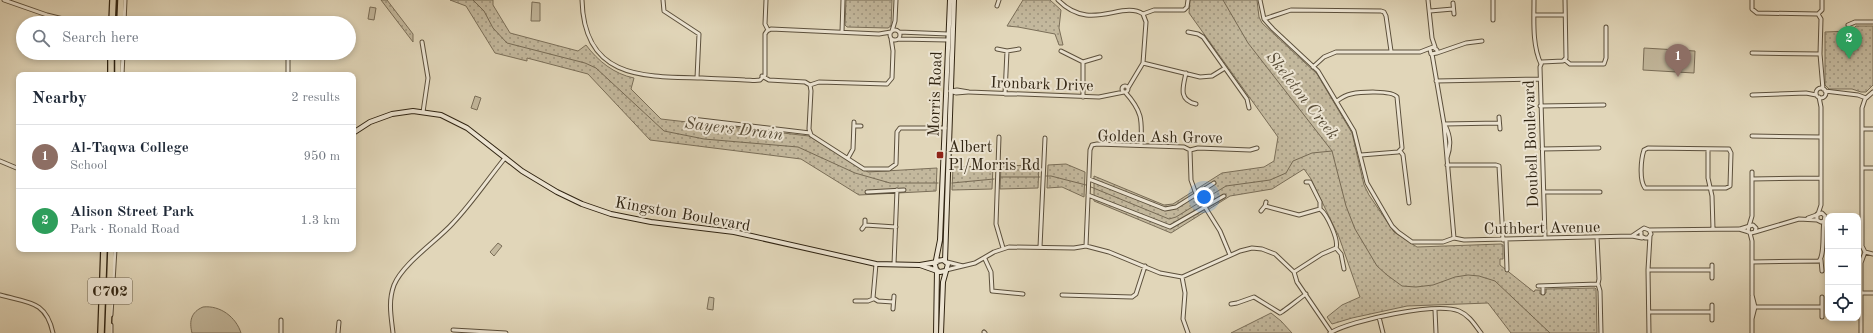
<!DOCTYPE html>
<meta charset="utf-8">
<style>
body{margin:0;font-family:"Old Standard TT",serif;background:#f6f6f7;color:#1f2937}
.controls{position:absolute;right:12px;bottom:12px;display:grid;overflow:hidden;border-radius:8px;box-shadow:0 2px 6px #0003}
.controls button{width:36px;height:36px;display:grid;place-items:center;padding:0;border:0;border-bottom:1px solid #e0e1e3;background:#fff;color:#1f2937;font:20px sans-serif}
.you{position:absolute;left:1204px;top:197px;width:14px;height:14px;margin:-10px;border:3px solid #fff;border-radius:50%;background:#1a73e8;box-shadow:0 0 0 6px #1a73e833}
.badge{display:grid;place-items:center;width:26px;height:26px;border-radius:50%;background:#8f2418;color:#fff;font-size:13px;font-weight:700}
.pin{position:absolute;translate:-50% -33px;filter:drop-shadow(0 1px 2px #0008)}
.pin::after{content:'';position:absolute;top:21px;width:14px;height:12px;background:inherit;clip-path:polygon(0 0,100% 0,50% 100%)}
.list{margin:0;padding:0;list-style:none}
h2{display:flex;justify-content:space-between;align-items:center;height:52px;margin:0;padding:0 16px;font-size:17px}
h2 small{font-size:13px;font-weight:400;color:#747a83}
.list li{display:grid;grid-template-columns:26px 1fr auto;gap:12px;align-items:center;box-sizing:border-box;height:64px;padding:0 16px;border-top:1px solid #e0e1e3}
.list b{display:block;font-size:15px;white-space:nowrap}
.list p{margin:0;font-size:13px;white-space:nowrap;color:#747a83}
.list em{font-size:13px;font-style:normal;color:#747a83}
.icon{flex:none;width:22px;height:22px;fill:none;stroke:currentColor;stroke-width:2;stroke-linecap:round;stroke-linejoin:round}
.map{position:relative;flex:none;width:1873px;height:333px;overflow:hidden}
.search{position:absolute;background:#fff;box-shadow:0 2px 6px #0003;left:16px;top:16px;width:340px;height:44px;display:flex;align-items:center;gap:10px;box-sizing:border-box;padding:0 14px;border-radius:22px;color:#747a83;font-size:15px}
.panel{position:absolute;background:#fff;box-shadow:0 2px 6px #0003;left:16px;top:72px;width:340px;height:180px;border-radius:8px}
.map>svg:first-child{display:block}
</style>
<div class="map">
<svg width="1873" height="333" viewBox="0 0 1873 333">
<defs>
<pattern id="park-dots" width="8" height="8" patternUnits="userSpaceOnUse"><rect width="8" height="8" fill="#c3b89d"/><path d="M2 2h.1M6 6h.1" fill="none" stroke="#9f957f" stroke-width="1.8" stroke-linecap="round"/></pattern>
</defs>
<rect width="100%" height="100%" fill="#e1d6b9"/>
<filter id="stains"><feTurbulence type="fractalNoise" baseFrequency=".005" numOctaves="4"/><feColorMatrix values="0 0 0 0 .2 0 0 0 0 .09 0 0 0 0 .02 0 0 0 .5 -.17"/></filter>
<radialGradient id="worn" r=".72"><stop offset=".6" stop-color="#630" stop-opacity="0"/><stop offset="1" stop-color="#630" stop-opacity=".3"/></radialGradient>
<!-- park -->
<path fill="url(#park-dots)" stroke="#7a6e58" d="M381 0H387L413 34V42Z
M450 0H493V5L510 33 578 51 586 45C598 61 614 74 634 78L631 89 661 119 809 136 868 172 937 168 936 191 859 195 801 159 650 140 588 74 527 58V61L495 53 466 6Z
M846 0H892L891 26 888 28 847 27 845 25Z
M1023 0H1050L1061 10 1059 28 1063 45H1059L1055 34 1018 27 1007 26Z
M1190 0H1257L1259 17 1262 23 1317 74 1352 133 1364 185 1369 195 1394 232 1417 247 1501 244 1503 245V259H1500V265L1534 292 1535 290H1540V294L1546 293V289L1595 288 1596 289 1597 333H1511L1488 303 1407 306 1352 318 1332 324 1327 317 1342 305 1360 297 1339 237 1311 179 1304 169 1272 189 1230 196 1171 233 1094 201V176L1164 205 1173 204 1222 173 1264 167 1274 161 1278 137 1189 13Z
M1856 26H1873V85L1866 92H1861L1852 89H1829L1825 85V32L1851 31Z
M1066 164 1085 172 1084 197 1062 187 1047 188 1048 165Z
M1039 165 1038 188 1000 189 1001 166Z
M993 166 992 189 952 190 953 167Z
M1271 313 1281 321 1292 333H1231Z"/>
<!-- pitch -->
<path fill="#c3b89d" stroke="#7a6e58" d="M532 2 540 3V21H531Z
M370 7 376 8 374 20 368 19Z
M1644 48 1695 51 1694 73 1643 70Z
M475 96 481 98 477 110 471 108Z
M498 243 502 246 494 256 490 252Z
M709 297 714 298 713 310 707 309Z
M203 307C220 305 236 317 241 333H192C189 321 191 312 203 307Z"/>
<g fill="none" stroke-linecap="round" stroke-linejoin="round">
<!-- stream -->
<path stroke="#766a54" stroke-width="1" d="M473 0 484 11 493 28 507 43 585 63 596 68 664 131 704 139 798 147 855 173 890 183H938
M1223 0 1248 43 1332 151 1346 206 1355 229 1377 266 1387 275 1402 286 1416 287 1433 285 1455 277 1468 275 1479 276 1495 281 1550 333
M1046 176H1051L1086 185
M999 177H1040
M952 183 994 179
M1091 187 1169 219 1176 217 1226 186 1270 180 1286 173 1293 161 1312 153 1332 151"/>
<!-- street casing -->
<g stroke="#5c503c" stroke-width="5">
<path id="street" d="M4 0 47 15 63 19 112 21
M582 0C584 78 641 77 702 78 716 79 730 79 745 80 750 80 755 81 760 80L765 75V34L767 31 771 29 879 34 891 32
M663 0 664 11 699 34 697 78
M766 0 765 24 768 30
M1058 0C1090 33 1122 0 1143 14L1154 10H1184L1187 7 1188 0
M1260 0 1264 19 1273 29 1318 71 1354 131 1367 183 1392 226 1398 232 1412 242H1443L1454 238
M1428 0 1432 38 1435 47
M1534 0C1534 20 1532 45 1541 64
M1752 0V9L1757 13 1818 14 1821 19 1820 54 1823 89
M1453 3 1454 14
M997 6 999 0
M1430 11 1453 9
M1818 14 1822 10V0
M1534 15H1565
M1264 19 1291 10 1381 11 1384 12 1386 16 1391 51
M1493 20V0
M124 23 125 0
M289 23V19
M1848 25 1855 22H1873
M890 35a5 5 0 1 1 10 0a5 5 0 1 1-10 0Z
M892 31 895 21 896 0
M842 32 843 0
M899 32 948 34
M1188 32 1198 34 1203 37 1247 99 1249 108
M898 39 948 40
M422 42 428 78 423 112
M997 49 1007 51 1019 49
M1061 51 1083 62V97
M1437 53 1466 43 1482 41
M1752 53 1820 54
M1432 54 1444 124 1454 238
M1565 60 1570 64H1604L1606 58V27
M1083 62 1100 57
M1143 63 1200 77 1212 76 1225 68
M1313 67 1324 57 1336 52H1420L1433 47 1437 50V53L1431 54 1430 49
M1186 73C1183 87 1178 100 1196 104
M122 75 123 53
M288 75V53
M762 76 769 80 805 82 810 85 819 82 887 84 892 78 893 51 891 38
M1436 81 1540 79
M810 85 811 91 809 129 811 135 864 169H889L896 164 897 132 900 128H945
M1122 89a3 3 0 1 1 6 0a3 3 0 1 1-6 0Z
M1128 88 1143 63 1146 22 1143 14
M1816 93a5 5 0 1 1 10 0a5 5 0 1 1-10 0Z
M950 91 956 93 968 92
M951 91 957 90 969 92 1099 97 1124 92
M1825 91 1858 95 1866 98
M1125 92C1143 112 1142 120 1141 145
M1873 92 1865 99 1862 108V246L1865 252 1873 254
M1005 94 1007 51
M1752 95 1806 93 1816 95
M1337 101C1341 98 1346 95 1351 94 1360 92 1392 90 1397 97L1402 148 1398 152 1361 155
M1540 106 1604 105
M1499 117 1500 129
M692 119 810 133
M1444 124 1499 123
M1445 125C1451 137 1451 146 1447 158
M854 126H861
M1862 129H1873
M1752 136 1821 137
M999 137 996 224 1003 248
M1648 148 1729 149 1731 153 1730 186 1726 188H1645C1639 180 1641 159 1644 150Z
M1542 149 1599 148
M1190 150 1191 180 1196 194
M1708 150V178L1712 196 1713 229
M1400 151 1403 155 1409 203
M848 158 853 149 854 122
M0 161 19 169
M1447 165H1496L1499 166 1503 240
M1862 168H1873
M1089 179 1165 209 1176 207 1214 183
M1752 179 1821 178
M1306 182H1310L1320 202V209C1327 214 1339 240 1336 248L1341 254 1344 269
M867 192 904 190
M1544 192H1600
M1088 195 1170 227 1224 196
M1265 206 1299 215 1320 209
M1205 207 1220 231 1230 255
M1261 211 1265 206 1266 202
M1818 214 1821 205V107L1819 97
M1808 218 1822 213 1825 216 1824 221 1821 222 1817 220V214
M865 225 896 227
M1749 226 1752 216V172
M862 229 865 225V220
M1740 229 1753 225 1756 228 1755 232 1751 233 1748 232 1749 226
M1649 230 1739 229 1749 232
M1755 232 1799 219 1817 220
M1750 233 1752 241V295L1755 307 1752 319
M1632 236 1644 228 1649 230 1651 234 1648 238H1645L1641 236V232
M1545 237 1540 67 1542 62 1563 61 1566 58 1565 0
M1454 238 1464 240 1632 236 1642 238
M1506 240 1507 270
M1086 246 1090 150 1092 145 1097 144 1184 147 1190 150 1198 148 1250 150 1257 148
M1040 247 1045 138
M985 259 991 272 992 291 1023 294
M1821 260 1822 271
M947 262 963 266
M1752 262 1819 261C1825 255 1822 231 1824 221
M876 264 873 298 878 301 893 302
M894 264 897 190
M946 270 975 263 994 252 1009 247 1074 248 1086 246 1109 252 1160 273 1182 277 1240 251 1252 248 1262 249 1275 254 1294 272 1297 282 1331 332
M1648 270H1712
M1294 272 1322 254 1336 248
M1182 277 1185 293 1183 319 1188 333
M1712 278V265
M1598 284 1600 291 1601 333
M1538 286 1598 284 1599 279 1597 237
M1543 293V286
M1861 293H1873
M0 295C28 303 46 300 53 333
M1062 295 1132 297 1136 294 1145 266
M1752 296V333
M1822 297V317
M855 301H868L873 299
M1231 304 1237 303 1254 297 1280 313C1283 312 1300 298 1306 294
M1752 307H1822
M893 309 894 296
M1435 310 1436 333
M1649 312H1712
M111 315 115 249
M1379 317 1383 333
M1712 320V305
M453 330 506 333
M984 332 985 333
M111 333V325
M281 333V320
M338 333 339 322
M393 333C391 316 388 301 394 285 403 263 437 241 453 223 472 203 488 179 505 158
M1330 333C1351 320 1437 302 1459 311 1469 315 1475 325 1481 333
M1649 333 1648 270 1650 236
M1861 333V263L1865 252"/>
</g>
<!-- secondary casing -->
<g stroke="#302412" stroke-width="6">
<path id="secondary" d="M353 133 370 122 392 114 413 111 441 115 467 128 522 171 557 192 582 204 611 214 651 222 734 232 876 264 920 265 940 272 945 271
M937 261 943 260 948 264 943 282 941 333
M945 261 954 0
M920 265 937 262
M936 269 935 265 940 240 950 0
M936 333 937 270"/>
</g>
<!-- highway casing -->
<g stroke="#302412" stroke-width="8">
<path id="highway" d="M112 23 113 0
M120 23 121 0
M111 75V53
M118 75V53
M101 333 104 249
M108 333 111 249"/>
</g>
<!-- street -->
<use href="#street" stroke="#ece4d2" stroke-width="3"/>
<!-- secondary -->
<use href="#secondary" stroke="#ece4d2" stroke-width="4"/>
<!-- highway -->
<use href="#highway" stroke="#e1d6b9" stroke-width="5.5"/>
</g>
<!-- markers -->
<rect fill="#8f2418" stroke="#ece4d2" stroke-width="1.5" x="936" y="151" width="8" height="8" rx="2"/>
<g text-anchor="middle" stroke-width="4" stroke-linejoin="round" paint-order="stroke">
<!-- shield labels -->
<rect fill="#ece4d2" stroke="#685e4c" stroke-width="1" x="88" y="278" width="44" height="26" rx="3"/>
<g font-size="15" font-weight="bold" fill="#302412">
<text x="110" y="296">C702</text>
</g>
<!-- street labels -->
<g font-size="16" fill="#302412" stroke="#ece4d2">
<text transform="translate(1042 83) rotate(2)" y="6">Ironbark Drive</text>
<text transform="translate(934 94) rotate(-88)" y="6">Morris Road</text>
<text transform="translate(1160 136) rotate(1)" y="6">Golden Ash Grove</text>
<text transform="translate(1530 144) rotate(-92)" y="6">Doubell Boulevard</text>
<text transform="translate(683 213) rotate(10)" y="6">Kingston Boulevard</text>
<text transform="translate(1542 227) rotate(-1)" y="6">Cuthbert Avenue</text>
</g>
<!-- poi labels -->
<g font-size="16" fill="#302412" stroke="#ece4d2" text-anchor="start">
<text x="948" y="152">Albert<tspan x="948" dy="18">Pl/Morris Rd</tspan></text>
</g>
<!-- water labels -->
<g font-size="17" font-style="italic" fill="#594d38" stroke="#ece4d2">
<text transform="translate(1303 95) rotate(52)" y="6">Skeleton Creek</text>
<text transform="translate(734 128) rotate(7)" y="6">Sayers Drain</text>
</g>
</g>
<rect width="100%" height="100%" filter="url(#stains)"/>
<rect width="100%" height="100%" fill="url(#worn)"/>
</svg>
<div class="controls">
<button>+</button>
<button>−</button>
<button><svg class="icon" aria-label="locate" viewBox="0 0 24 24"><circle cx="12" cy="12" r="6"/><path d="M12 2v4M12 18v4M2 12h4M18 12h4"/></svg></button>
</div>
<div class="you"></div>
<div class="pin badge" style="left:1678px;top:77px;background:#8d6e63">1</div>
<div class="pin badge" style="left:1849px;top:59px;background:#2e9e5b">2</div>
<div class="search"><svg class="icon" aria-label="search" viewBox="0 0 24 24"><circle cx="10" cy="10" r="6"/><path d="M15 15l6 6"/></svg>Search here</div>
<section class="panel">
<h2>Nearby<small>2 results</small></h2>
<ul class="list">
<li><span class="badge" style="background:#8d6e63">1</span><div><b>Al-Taqwa College</b><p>School</p></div><em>950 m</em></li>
<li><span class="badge" style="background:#2e9e5b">2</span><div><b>Alison Street Park</b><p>Park · Ronald Road</p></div><em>1.3 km</em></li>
</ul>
</section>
</div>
